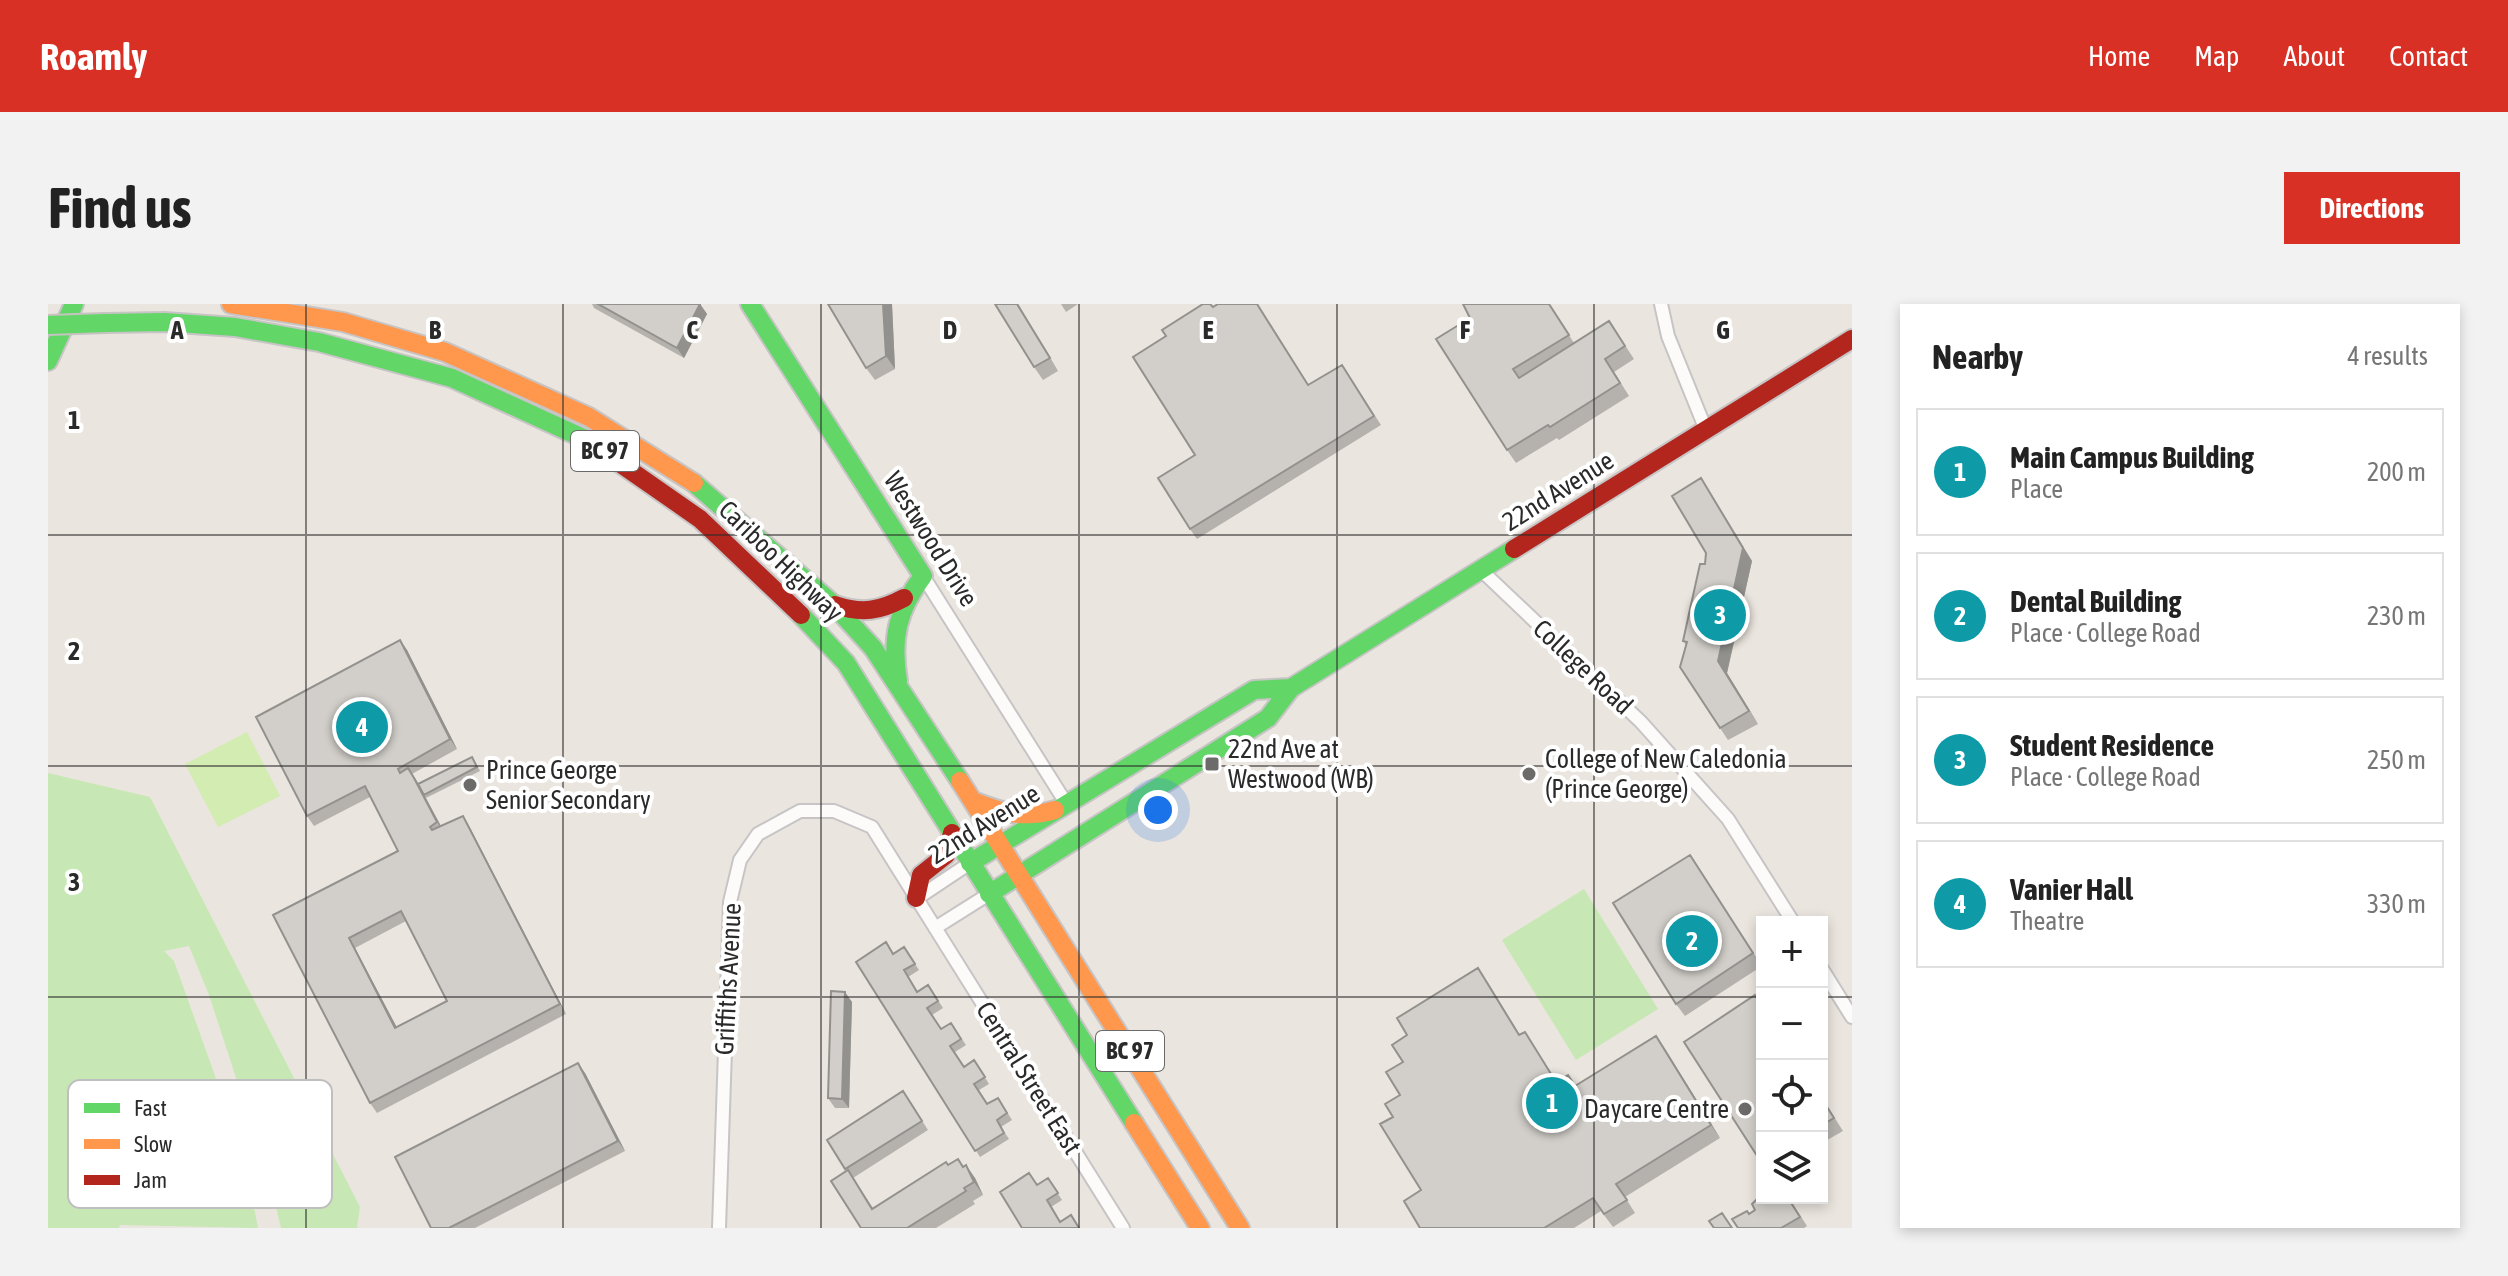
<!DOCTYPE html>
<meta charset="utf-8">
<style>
body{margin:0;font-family:"Asap Condensed",sans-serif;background:#f2f2f2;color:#222}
.controls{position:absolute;right:24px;bottom:24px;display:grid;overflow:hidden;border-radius:0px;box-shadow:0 4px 12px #0003}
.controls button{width:72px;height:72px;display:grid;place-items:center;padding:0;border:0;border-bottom:2px solid #e0e0e0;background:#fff;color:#222;font:40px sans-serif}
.you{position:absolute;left:1110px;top:506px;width:28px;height:28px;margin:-20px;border:6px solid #fff;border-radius:50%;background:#1a73e8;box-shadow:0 0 0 12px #1a73e833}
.badge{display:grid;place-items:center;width:52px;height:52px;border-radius:50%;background:#d93025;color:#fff;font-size:26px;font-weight:700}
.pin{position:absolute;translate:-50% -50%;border:4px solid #fff;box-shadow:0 2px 8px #0006}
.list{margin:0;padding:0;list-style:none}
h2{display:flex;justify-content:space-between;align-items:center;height:104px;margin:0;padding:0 32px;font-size:34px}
h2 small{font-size:26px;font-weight:400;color:#767676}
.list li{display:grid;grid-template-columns:52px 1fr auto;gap:24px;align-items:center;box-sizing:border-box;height:128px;margin:0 16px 16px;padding:0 16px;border:2px solid #e0e0e0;border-radius:0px}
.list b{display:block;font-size:30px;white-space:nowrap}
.list p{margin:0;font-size:26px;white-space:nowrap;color:#767676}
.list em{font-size:26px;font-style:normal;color:#767676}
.icon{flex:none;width:44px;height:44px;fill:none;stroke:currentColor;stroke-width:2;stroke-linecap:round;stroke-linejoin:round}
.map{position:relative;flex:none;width:1804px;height:924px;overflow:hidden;border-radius:0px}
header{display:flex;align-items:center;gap:48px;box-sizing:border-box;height:112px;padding:0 40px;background:#d93025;color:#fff}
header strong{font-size:38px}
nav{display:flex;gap:44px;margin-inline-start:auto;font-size:28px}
.intro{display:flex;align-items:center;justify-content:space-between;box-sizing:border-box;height:192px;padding:0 48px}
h1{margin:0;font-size:56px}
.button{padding:20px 36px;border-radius:0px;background:#d93025;color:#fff;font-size:28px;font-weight:700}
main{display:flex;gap:48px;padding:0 48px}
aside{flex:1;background:#fff;border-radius:0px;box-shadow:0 4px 12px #0003}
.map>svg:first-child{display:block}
</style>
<header>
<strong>Roamly</strong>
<nav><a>Home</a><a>Map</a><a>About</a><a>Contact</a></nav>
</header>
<div class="intro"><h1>Find us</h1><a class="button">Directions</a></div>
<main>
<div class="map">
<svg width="1804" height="924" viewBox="0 0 1804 924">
<rect width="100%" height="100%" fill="#eae5de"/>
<!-- green -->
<path fill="#c7e8b4" d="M0 469 102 493 312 903 309 924H233L222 878 161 691 141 642 116 647 126 657 196 853 210 924 72 921 71 924H0Z
M1536 585 1610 705 1528 756 1454 636Z"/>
<!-- pitch -->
<path fill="#d3ecb1" d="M199 428 232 492 170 523 137 460Z"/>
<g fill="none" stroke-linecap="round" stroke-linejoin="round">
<!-- street casing -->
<g stroke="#c7c4c5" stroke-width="16">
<path id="street" d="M1613 0 1620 32 1658 126
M1433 266 1593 418 1680 515 1745 618
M875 272 1018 499
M871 593 922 559
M887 624 941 590
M1774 665 1804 713
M671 924 682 598 692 556 710 530 752 507H786L824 523 1075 924"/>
</g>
<!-- fast casing -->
<g stroke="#c7c4c5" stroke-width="22">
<path id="fast" d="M702 0 875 272
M58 19 116 18 187 23 271 38 404 74 537 135
M0 57 26 0
M646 179 785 300 825 344 912 477
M753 311 798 359 1086 819
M850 377C843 335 849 306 875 272
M922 559 1206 386 1243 384
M941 590 1220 414 1243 384 1466 245"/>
</g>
<!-- slow casing -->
<g stroke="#c7c4c5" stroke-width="22">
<path id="slow" d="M183 0 295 18 397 48 541 113 646 179
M912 477 1192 924
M925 497C955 509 976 515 1007 506
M1086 819 1152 924"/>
</g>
<!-- jam casing -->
<g stroke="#c7c4c5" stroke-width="22">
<path id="jam" d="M537 135 652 215 753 311
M1466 245 1804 35
M787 301C814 310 832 307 856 294
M868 594 873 571 898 551 904 529"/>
</g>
<!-- street -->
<use href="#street" stroke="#fcfbfa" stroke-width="12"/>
<!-- fast -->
<use href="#fast" stroke="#63d668" stroke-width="18"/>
<!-- slow -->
<use href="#slow" stroke="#ff974d" stroke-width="18"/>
<!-- jam -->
<use href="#jam" stroke="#b3261e" stroke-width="18"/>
<!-- fast-bridge casing -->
<g stroke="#c5c3c0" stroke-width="22" stroke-linecap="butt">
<path id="fast-bridge" d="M0 21 58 19"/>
</g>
<!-- fast-bridge -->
<use href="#fast-bridge" stroke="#63d668" stroke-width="18"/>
</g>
<!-- wall -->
<path fill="#b5b2ae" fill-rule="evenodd" d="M544 0H652L659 10 636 54 546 4Z
M844 0 847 65 827 76 818 64Z
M970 0 1010 67 995 76 986 63Z
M1013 0H1030L1018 8Z
M1501 0 1526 39 1561 17 1586 55 1566 68 1581 92 1511 136 1509 134 1468 159 1459 146 1422 14Z
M1165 3 1261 81 1294 61 1333 121 1149 235 1142 225 1147 151Z
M1653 174 1704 257 1679 369 1710 420 1680 436 1672 424 1638 341 1635 337 1657 260 1658 249Z
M352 336 359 346 409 445 364 470 371 480 426 456 432 467 378 494 393 522 415 512 421 522 518 710 329 809 322 799 225 611 350 547 322 493 266 522 259 512ZM358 617 399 697 348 723 307 644Z
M1651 564 1714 662 1637 712 1628 700Z
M856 643 871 666 860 673 870 688 880 681 895 704 884 711 893 725 903 719 918 741 907 748 916 763 926 756 941 780 931 786 940 800 950 794 964 816 953 823 961 835 932 853 808 658 846 650Z
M1439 677 1472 731 1477 728 1509 778 1520 771 1527 782 1617 745 1672 834 1577 893 1587 909 1565 923 1553 907 1526 924H1372L1373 886 1345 813 1352 791 1355 758 1359 731Z
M804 698 801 804H787L780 794Z
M537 769 577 847 427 924H383Z
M855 787 880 826 805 874 825 904 900 861 916 863 927 874 935 891 925 897 927 900 888 924H813L799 867 779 836Z
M1774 794 1795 827 1774 839Z
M1000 874 1014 896 1003 903 1012 917 1032 924H974L989 881Z
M1741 894 1759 922 1756 924H1690L1701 910Z"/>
<!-- shaded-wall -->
<path fill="#93918d" d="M652 0 659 10 636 54 629 44Z
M835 0H844L847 65 838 52Z
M969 0H970L1010 67 1002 54Z
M1653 174 1704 257 1679 369 1710 420 1670 357Z
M352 336 359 346 409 445 402 435Z
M360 464 367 474 396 528 389 518Z
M415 512 421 522 518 710 512 700Z
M301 634 307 644 354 733 347 724Z
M797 688 804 698 801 804 794 795Z
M1608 732 1617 745 1672 834 1663 821Z
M530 759 537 769 577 847 570 837Z
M918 861 927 874 935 891 926 878Z"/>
<!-- building -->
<path fill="#d2cfca" stroke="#93918d" stroke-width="2" fill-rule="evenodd" d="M550 0H652L629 44Z
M780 0H835L838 52 818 64Z
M947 0H969L1002 54 986 63Z
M1155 0H1162L1165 3 1170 0H1209L1260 81 1294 61 1326 112 1142 225 1110 174 1147 151 1085 53 1118 32 1114 26Z
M1415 0H1501L1521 31 1465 65 1471 74 1561 17 1577 42 1557 55 1572 79 1502 123 1500 121 1459 146 1388 35 1422 14Z
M1653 174 1695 244 1670 357 1701 407 1672 424 1632 363 1639 338 1635 337 1652 260H1657L1658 249 1624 192Z
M352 336 402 435 350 465 352 469 360 464 366 474 389 518 382 523 384 526 415 512 512 700 322 799 225 611 350 547 317 482 259 512 208 413ZM353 607 399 697 347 724 301 634Z
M424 453 429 463 376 491 370 480Z
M1642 551 1705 649 1628 700 1565 599Z
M838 638 845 650 856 643 867 660 856 666 869 688 880 681 890 697 879 704 893 725 903 719 913 735 902 742 916 763 926 756 937 773 926 780 939 800 950 794 959 809 949 816 956 829 927 847 808 658Z
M1430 664 1471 731 1477 728 1508 778 1520 771 1527 782 1608 732 1663 821 1568 880 1579 896 1556 910 1545 894 1496 924H1372L1356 897 1373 886 1332 820 1345 813 1337 800 1352 791 1338 768 1355 758 1344 741 1359 731 1349 714Z
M783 687 797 688 794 795 780 794Z
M1707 691 1714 702V858H1713L1636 738Z
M530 759 570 837 401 924H383L347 853Z
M855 787 874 817 797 865 779 836Z
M1774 795 1786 814 1774 821Z
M910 855 915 863 918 861 926 878 916 884 918 887 859 924H813L783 877 800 866 824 905 898 858 900 861Z
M981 869 989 881 1000 874 1010 889 999 896 1012 918 1023 911 1031 924H974L952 888Z
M1714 892V894H1740L1752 913 1733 924H1690L1684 915 1699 907 1701 910 1707 906 1704 900 1710 894Z
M1674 909 1684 924H1666L1661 917Z"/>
<!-- grid -->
<path fill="none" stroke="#2a2a2a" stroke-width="2" stroke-opacity="0.55" d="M258 0V924M515 0V924M773 0V924M1031 0V924M1289 0V924M1546 0V924M0 231H1804M0 462H1804M0 693H1714M1774 693H1804"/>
<!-- markers -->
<g fill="#6d6b69" stroke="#fff" stroke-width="3">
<rect x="1156" y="452" width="16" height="16" rx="4"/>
<circle cx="1481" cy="470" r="8"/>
<circle cx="422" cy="481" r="8"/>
<circle cx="1697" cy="805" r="8"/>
</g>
<g text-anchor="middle" stroke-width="8" stroke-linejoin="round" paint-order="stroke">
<!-- shield labels -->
<g fill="#fff" stroke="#6a6a6a" stroke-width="2">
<rect x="523" y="127" width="68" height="40" rx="6"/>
<rect x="1048" y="727" width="68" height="40" rx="6"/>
</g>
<g font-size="24" font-weight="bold" fill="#2a2a2a">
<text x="557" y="155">BC 97</text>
<text x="1082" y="755">BC 97</text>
</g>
<!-- street labels -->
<g font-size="26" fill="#2a2a2a" stroke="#fff">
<text transform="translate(1510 187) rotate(-32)" y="9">22nd Avenue</text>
<text transform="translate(883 235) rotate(58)" y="9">Westwood Drive</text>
<text transform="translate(733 257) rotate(44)" y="9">Cariboo Highway</text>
<text transform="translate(1535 363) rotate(43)" y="9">College Road</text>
<text transform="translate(936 520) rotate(-32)" y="9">22nd Avenue</text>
<text transform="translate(680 675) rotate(-87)" y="9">Griffiths Avenue</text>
<text transform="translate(981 774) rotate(58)" y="9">Central Street East</text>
</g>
<!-- poi labels -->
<g font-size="26" fill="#2a2a2a" stroke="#fff" text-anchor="start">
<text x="1180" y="454">22nd Ave at<tspan x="1180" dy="30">Westwood (WB)</tspan></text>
<text x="1497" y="464">College of New Caledonia<tspan x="1497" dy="30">(Prince George)</tspan></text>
<text x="438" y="475">Prince George<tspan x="438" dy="30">Senior Secondary</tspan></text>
<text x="1681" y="814" text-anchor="end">Daycare Centre</text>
</g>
</g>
<!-- legend -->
<rect x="20" y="776" width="264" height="128" rx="12" fill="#fff" stroke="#bfbfbf" stroke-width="2"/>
<rect x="36" y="799" width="36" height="10" fill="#63d668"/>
<rect x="36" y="835" width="36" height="10" fill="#ff974d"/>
<rect x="36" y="871" width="36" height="10" fill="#b3261e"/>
<g font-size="22" fill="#2a2a2a">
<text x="86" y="812">Fast</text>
<text x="86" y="848">Slow</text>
<text x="86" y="884">Jam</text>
</g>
<g font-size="26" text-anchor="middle" font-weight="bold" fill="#2a2a2a" stroke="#fff" stroke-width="8" stroke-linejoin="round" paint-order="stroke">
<text x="129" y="35">A</text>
<text x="387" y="35">B</text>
<text x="644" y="35">C</text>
<text x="902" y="35">D</text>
<text x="1160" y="35">E</text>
<text x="1417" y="35">F</text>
<text x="1675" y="35">G</text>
<text x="26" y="125">1</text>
<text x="26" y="356">2</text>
<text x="26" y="587">3</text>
</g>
</svg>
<div class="controls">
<button>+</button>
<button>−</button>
<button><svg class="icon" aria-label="locate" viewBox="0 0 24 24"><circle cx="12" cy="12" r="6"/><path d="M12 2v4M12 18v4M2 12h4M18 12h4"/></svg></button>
<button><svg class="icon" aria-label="layers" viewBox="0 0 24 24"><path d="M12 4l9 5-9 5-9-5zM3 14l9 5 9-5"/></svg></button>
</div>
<div class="you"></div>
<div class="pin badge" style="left:1504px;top:799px;background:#0f9aa8">1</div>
<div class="pin badge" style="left:1644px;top:637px;background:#0f9aa8">2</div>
<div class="pin badge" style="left:1672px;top:311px;background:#0f9aa8">3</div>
<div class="pin badge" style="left:314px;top:423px;background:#0f9aa8">4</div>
</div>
<aside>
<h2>Nearby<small>4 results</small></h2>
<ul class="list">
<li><span class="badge" style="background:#0f9aa8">1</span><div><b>Main Campus Building</b><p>Place</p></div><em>200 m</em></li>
<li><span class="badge" style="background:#0f9aa8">2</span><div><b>Dental Building</b><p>Place · College Road</p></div><em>230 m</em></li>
<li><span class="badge" style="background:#0f9aa8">3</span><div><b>Student Residence</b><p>Place · College Road</p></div><em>250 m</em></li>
<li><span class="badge" style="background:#0f9aa8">4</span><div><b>Vanier Hall</b><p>Theatre</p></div><em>330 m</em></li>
</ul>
</aside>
</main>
